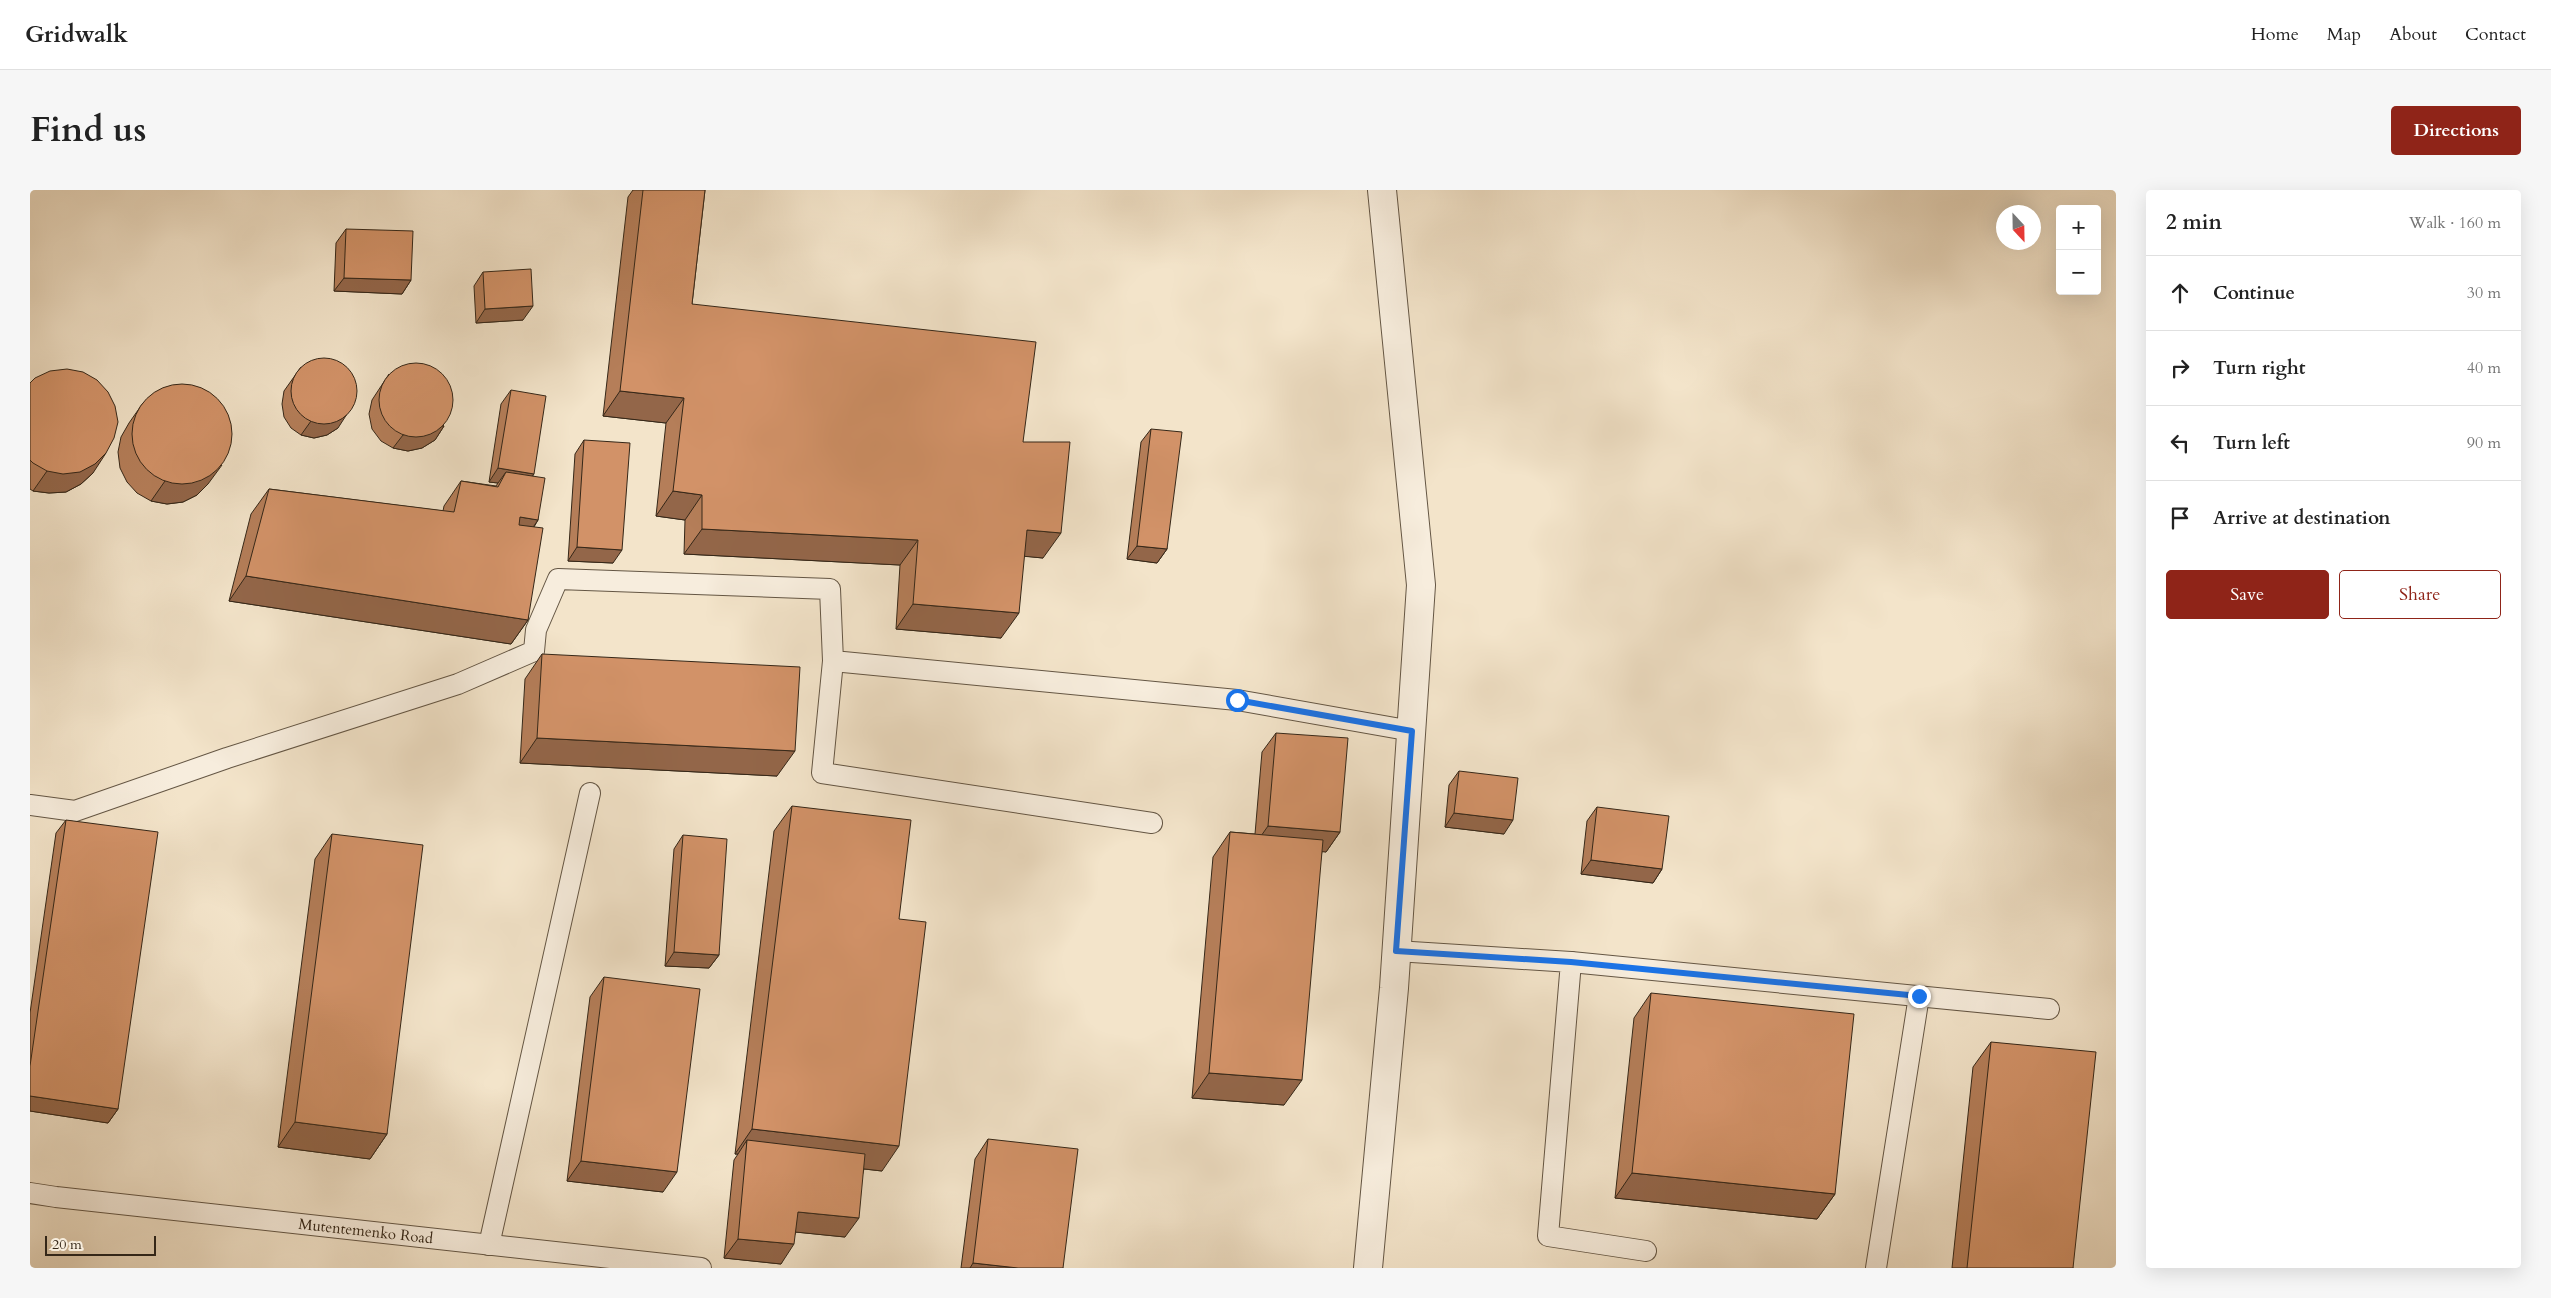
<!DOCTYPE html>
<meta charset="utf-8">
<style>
body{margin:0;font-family:Cardo,serif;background:#f6f6f6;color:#222}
.controls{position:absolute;right:15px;top:15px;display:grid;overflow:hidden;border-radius:5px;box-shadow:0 5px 20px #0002}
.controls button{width:45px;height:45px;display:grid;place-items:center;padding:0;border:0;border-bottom:1px solid #e0e0e0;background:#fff;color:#222;font:25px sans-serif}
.compass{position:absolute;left:1966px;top:15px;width:45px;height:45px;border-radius:50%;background:#fff;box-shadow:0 5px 20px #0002;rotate:158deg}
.scale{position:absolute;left:15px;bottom:12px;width:111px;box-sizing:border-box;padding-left:5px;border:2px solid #352718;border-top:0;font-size:14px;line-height:18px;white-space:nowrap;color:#352718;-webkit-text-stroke:4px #f7eddd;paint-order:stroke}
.stop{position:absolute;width:15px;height:15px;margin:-11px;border:4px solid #1a73e8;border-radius:50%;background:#fff}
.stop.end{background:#1a73e8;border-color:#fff;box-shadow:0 1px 5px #0008}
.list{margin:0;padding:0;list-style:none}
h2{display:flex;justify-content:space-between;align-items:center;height:65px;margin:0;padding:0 20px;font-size:21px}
h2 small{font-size:16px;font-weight:400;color:#767676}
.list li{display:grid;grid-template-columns:32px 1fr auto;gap:15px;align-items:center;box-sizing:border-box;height:75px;padding:0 20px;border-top:1px solid #e0e0e0}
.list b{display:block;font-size:19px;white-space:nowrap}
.list em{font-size:16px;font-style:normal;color:#767676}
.actions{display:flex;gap:10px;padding:15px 20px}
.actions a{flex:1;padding:11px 0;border:1px solid #8f2418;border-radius:5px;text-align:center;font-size:18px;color:#8f2418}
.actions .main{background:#8f2418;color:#fff}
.icon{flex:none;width:28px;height:28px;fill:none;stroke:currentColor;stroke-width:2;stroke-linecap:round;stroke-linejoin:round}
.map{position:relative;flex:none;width:2086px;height:1078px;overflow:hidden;border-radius:5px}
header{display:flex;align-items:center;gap:30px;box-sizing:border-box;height:70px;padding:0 25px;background:#fff;border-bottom:1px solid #e0e0e0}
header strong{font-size:24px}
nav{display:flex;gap:28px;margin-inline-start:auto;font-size:18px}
.intro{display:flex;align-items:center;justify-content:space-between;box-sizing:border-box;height:120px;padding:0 30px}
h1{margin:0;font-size:35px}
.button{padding:12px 22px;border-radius:5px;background:#8f2418;color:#fff;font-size:18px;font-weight:700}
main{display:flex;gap:30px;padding:0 30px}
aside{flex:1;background:#fff;border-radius:5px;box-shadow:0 5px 20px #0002}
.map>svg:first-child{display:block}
</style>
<header>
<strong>Gridwalk</strong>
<nav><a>Home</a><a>Map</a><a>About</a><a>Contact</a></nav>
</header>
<div class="intro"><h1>Find us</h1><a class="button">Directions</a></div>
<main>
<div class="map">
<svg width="2086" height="1078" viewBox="0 0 2086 1078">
<rect width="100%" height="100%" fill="#f3e4ca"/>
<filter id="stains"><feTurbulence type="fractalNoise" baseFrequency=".004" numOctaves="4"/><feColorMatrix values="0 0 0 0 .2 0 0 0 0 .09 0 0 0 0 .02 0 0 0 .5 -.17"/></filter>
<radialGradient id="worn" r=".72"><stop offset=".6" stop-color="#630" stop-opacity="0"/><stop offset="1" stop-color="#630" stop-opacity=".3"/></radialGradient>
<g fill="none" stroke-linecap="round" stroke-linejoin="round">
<!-- lane casing -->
<g stroke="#645644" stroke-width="22">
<g id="lane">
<path d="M803 471 792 583 1122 633"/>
<path d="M0 615 45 621 197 568 428 494 504 461 506 440 528 389 800 399 803 471 1207 510 1382 541"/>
<path d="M1366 761 1541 772 1518 1046 1616 1061"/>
<path d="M1541 772 2019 819"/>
<path id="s1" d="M0 1003 26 1007 671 1078"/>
<path d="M459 1055 560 603"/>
<path d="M1846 1078 1889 806"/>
</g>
</g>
<!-- street casing -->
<g stroke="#645644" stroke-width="30">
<path id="street" d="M1338 1078 1364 798 1391 395 1352 0"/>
</g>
<!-- lane -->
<use href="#lane" stroke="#f7eddd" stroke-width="20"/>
<!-- street -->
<use href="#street" stroke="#f7eddd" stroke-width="28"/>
</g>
<!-- wall -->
<path fill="#b57e59" stroke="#352718" d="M603 0H675L662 114 1013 368 994 366 971 448 866 439 870 375 654 364 655 330 626 326 636 233 573 226 598 7Z
M316 39 381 90 372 104 304 101 306 53Z
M453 82 493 130 446 133 444 96Z
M271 177 308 238 297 245 284 248 271 245 261 238 254 227 252 214 254 201Z
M359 184 414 236 405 250 392 258 378 261 363 258 351 251 342 239 339 224 342 210Z
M0 193 63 283 51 294 36 302 19 303 3 301 0 299Z
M481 200 503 286 508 330 504 337 498 430 481 454 199 411 221 324 239 299 413 321 414 316 431 291 466 296 468 293 459 292 471 214Z
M113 213 178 294 167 305 153 312 137 314 121 311 107 303 97 292 90 278 88 262 91 247 99 233Z
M1121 239 1137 359 1127 373 1097 369 1111 252Z
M554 250 583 373 538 371 545 264Z
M512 464 747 586 490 573 495 489Z
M1246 543 1310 642 1296 662 1292 661 1254 915 1162 908 1183 667 1200 642 1225 644 1232 562Z
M1429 581 1474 644 1415 637 1419 595Z
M762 616 869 729 852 981 834 979 815 1047 766 1042 751 1074 694 1068 704 970 708 964H705L744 641Z
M1567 617 1632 679 1623 693 1551 684 1557 631Z
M36 630 88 919 78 933 0 921V823L26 643Z
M302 644 357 944 340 969 248 957 285 669Z
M653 645 689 765 679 778 635 776 644 659Z
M574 787 633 1002 537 991 560 807Z
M1621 803 1805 1004 1787 1029 1585 1008 1604 828Z
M1961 852 2043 1078H1922L1943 877Z
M958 949 1033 1078H931L945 969Z"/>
<!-- shaded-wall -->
<path fill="#936649" stroke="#352718" d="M314 88 381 90 372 104 304 101Z
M503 116 493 130 446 133 455 119Z
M590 201 654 208 636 233 573 226Z
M317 224 308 238 297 245 284 248 271 245 281 231Z
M414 236 405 250 392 258 378 261 363 258 373 245Z
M76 263 63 283 51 294 36 302 19 303 3 301 17 281Z
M192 275 178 294 167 305 153 312 137 314 121 311 135 291Z
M468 278 504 284 494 297 476 282 468 293 459 292Z
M643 301 672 305 655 330 626 326Z
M490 327 508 330 491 355 473 352Z
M672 339 888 350 870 375 654 364Z
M997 340 1031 343 1013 368 980 365Z
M1107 356 1137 359 1127 373 1097 369Z
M547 357 592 360 583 373 538 371Z
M216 386 498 430 481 454 199 411Z
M883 414 989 423 971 448 866 439Z
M507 548 765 561 747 586 490 573Z
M1424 623 1483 630 1474 644 1415 637Z
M1238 636 1310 642 1296 662 1224 656Z
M1561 670 1632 679 1623 693 1551 684Z
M644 762 689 765 679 778 635 776Z
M1179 883 1272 890 1254 915 1162 908Z
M0 906 88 919 78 933 0 921Z
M265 932 357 944 340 969 248 957Z
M722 939 869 956 852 981 716 965 717 950 708 964H705Z
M551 971 647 982 633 1002 537 991Z
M1602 983 1805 1004 1787 1029 1585 1008Z
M768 1022 829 1028 815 1047 755 1041Z
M708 1049 764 1054 751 1074 694 1068Z
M943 1073 988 1078H940Z"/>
<!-- building -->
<path fill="#d29268" stroke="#352718" d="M613 0H675L662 114 1006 152 993 252H1040L1031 343 997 340 989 423 883 414 888 350 672 339V305L643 301 654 208 590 201Z
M316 39 383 41 381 90 314 88Z
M501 79 503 116 455 119 453 82Z
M261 201a33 33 0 1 1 66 0a33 33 0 1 1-66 0Z
M349 210a37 37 0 1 1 74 0a37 37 0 1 1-74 0Z
M37 179 53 182 67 190 78 202 85 216 88 232 84 248 76 263 65 274 50 282 33 284 17 281 3 273 0 270V193L5 188 20 181Z
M102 244a50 50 0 1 1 100 0a50 50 0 1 1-100 0Z
M481 200 516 206 504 284 468 278Z
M1121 239 1152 242 1137 359 1107 356Z
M554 250 600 253 592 360 547 357Z
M476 282 515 288 508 330 490 327 489 335 513 338 498 430 216 386 239 299 424 322 431 291 468 297Z
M512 464 770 477 765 561 507 548Z
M1246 543 1318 548 1310 642 1238 636Z
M1429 581 1488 588 1483 630 1424 623Z
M762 616 881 630 869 729 896 732 869 956 722 939Z
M1567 617 1639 626 1632 679 1561 670Z
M36 630 128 642 88 919 0 906V876Z
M1200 642 1293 650 1272 890 1179 883Z
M302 644 393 655 357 944 265 932Z
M653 645 697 649 689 765 644 762Z
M574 787 670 799 647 982 551 971Z
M1621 803 1824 824 1805 1004 1602 983Z
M1961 852 2066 862 2043 1078H1937Z
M958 949 1048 959 1033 1078H988L943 1073Z
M717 950 835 964 829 1028 768 1022 764 1054 708 1049Z"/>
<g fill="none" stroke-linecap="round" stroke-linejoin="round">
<!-- route -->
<path stroke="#1a73e8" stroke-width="6" d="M1207 510 1382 541 1366 761 1541 772 1889 806"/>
</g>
<g text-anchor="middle" stroke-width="5" stroke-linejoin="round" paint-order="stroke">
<!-- street labels -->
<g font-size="15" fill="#352718" stroke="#f7eddd">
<text dy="5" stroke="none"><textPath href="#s1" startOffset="338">Mutentemenko Road</textPath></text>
</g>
</g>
<rect width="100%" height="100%" filter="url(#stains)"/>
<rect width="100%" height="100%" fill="url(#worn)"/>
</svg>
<div class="controls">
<button>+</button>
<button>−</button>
</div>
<svg class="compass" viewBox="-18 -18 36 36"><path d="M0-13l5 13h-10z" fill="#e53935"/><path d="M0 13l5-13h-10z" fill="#767676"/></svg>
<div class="scale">20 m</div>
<div class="stop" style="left:1207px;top:510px"></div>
<div class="stop end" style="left:1889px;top:806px"></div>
</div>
<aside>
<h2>2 min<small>Walk · 160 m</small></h2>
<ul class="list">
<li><svg class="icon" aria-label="ahead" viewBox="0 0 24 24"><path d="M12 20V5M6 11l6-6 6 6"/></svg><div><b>Continue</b></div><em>30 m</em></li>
<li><svg class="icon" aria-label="right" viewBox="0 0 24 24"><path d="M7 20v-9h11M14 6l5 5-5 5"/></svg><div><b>Turn right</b></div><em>40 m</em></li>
<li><svg class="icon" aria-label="left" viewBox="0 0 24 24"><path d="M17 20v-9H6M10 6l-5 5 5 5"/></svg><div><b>Turn left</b></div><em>90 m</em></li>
<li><svg class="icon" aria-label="arrive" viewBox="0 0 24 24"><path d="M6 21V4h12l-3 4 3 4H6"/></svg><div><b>Arrive at destination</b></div></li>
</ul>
<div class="actions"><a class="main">Save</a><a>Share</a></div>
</aside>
</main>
